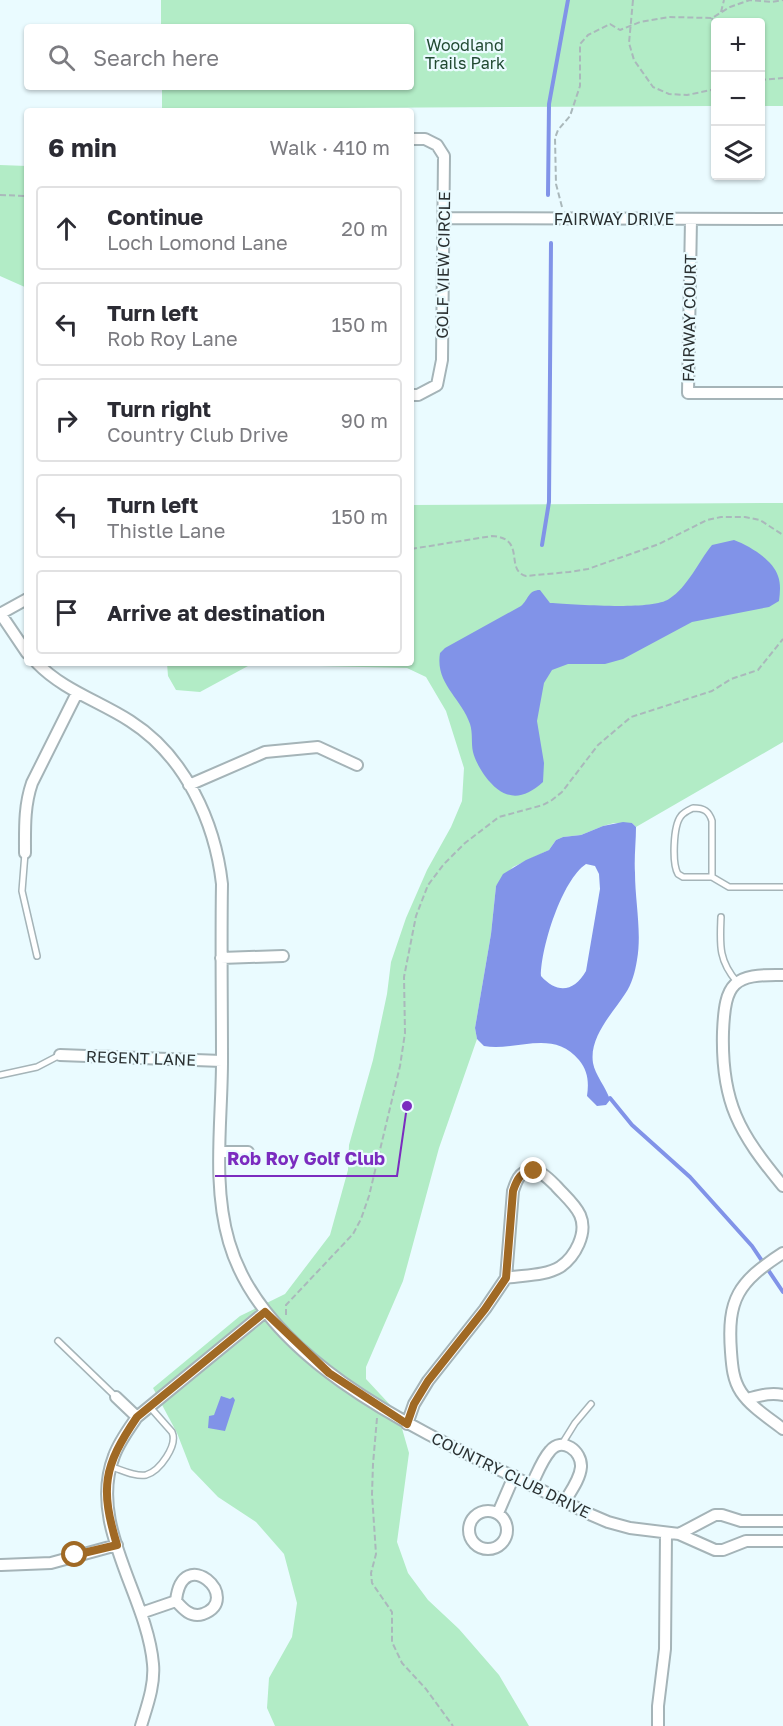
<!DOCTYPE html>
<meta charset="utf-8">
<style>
body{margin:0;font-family:"Golos Text",sans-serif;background:#f7f7f7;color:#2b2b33}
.controls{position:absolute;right:18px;top:18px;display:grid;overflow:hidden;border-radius:6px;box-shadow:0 2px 4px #0004}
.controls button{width:54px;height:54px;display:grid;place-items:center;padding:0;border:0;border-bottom:2px solid #e1e1e2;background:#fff;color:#2b2b33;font:30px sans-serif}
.stop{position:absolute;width:18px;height:18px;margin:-14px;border:4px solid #a06924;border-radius:50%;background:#fff}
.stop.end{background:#a06924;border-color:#fff;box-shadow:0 2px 6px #0008}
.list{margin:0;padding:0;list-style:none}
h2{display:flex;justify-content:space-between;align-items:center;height:78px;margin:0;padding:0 24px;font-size:26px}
h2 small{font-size:20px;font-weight:400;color:#7c7c81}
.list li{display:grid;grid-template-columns:39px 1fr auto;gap:18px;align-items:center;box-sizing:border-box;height:84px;margin:0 12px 12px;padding:0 12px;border:2px solid #e1e1e2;border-radius:6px}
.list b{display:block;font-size:22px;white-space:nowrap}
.list p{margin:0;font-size:20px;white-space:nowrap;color:#7c7c81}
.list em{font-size:20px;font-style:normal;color:#7c7c81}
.icon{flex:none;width:33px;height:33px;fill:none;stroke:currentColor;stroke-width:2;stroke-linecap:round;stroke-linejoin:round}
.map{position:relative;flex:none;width:783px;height:1726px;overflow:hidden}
.search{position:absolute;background:#fff;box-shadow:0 2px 4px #0004;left:24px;top:24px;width:390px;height:66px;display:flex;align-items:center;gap:15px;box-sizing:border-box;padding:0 21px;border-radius:6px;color:#7c7c81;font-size:22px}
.panel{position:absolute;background:#fff;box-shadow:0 2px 4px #0004;left:24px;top:108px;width:390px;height:558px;border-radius:6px}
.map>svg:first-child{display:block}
</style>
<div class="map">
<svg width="783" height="1726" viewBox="0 0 783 1726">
<rect width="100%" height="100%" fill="#eafbff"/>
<!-- green -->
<path fill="#b2ecc6" d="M161 0H783V106H761L760 22H716L715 106 162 109V87H411V27H161Z
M0 165 27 166V288L0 276Z
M783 503V742L636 827 632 823H614L603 826 581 835 563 837 556 840 549 850 513 867 496 886 491 934 475 1028 477 1039 439 1148 403 1281 366 1367V1379L393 1408 401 1425 409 1453 397 1542 408 1573 428 1600 459 1629 499 1675 529 1726H275L267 1708 269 1678 292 1637 297 1603 284 1554 256 1522 218 1497 191 1469 177 1433 153 1388 240 1316 285 1294 330 1235 348 1170 349 1145 373 1060 387 994 391 962 406 918 427 870 451 827 462 801 464 768 446 711 426 677 407 668 275 665 248 666 200 692 176 690 168 676 167 663H411V505Z"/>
<!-- water -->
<path fill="#8193e8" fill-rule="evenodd" d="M734 540C750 546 773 560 778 576 781 584 780 593 779 601L769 607 692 622 623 659 605 664H568L552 670 544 683 537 721 544 763 543 782C521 802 503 800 485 776 480 769 475 760 473 752 471 743 473 733 470 724 461 697 435 684 440 653L445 648 521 606C529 599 528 590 540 590L550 603C574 604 651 611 669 599 688 587 698 562 712 545Z
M623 822 632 823 636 827C636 842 634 858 635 873 635 901 642 932 637 960 635 972 632 984 625 994 612 1014 589 1037 593 1063 595 1075 606 1087 610 1100L606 1105 597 1106 587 1096C589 1082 588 1071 579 1060 553 1028 515 1052 484 1046L477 1039 475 1028 491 934 496 886 503 874 526 860 549 850 556 840 563 837 581 835 603 826ZM586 864 595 866 599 874 600 889 586 971C574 992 557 994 541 976 541 947 562 880 586 864Z
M221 1396 230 1399 233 1397 235 1400 225 1431 208 1428 209 1416 214 1415Z"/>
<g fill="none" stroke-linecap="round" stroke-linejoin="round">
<!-- stream -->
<path stroke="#8193e8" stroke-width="4" d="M548 195 549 104 568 0
M542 545 549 502 551 243
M610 1098 632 1125 690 1177 752 1246 783 1292"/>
<!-- lane casing -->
<g stroke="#a5b4b8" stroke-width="8">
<path id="lane" d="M25 853 22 891 37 956
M712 877V821C709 811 704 808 693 808 689 810 684 812 681 816 673 826 672 864 678 874L683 877H712L729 887H783
M721 917C720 944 718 960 737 982
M0 1075 37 1067 60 1055
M58 1341 116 1397
M562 1444 575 1423 591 1404
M112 1467C122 1470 135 1477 146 1475 160 1471 178 1445 172 1432L149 1406"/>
</g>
<!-- street casing -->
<g stroke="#a5b4b8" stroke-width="14">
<path id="street" d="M411 139H425L437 145 444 156 442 360 437 385 418 395H411
M445 218 783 219
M691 219 688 393H783
M0 613 27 653
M0 614 27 599
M37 663C63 690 99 701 130 721 185 756 215 822 222 884 221 943 222 1002 222 1061 222 1120 212 1184 229 1242 269 1381 470 1451 587 1513L608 1522 630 1528 679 1534 715 1550H723L746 1541H783
M189 785 265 752 318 747 357 765
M25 853C25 829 24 806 32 783L77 693
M221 958 283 956
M783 975C733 974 725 982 723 1032 721 1102 739 1133 783 1186
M60 1055 222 1061
M220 1152H248
M783 1253C738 1282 727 1299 731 1352 732 1366 733 1380 741 1392 751 1407 769 1418 783 1429
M116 1397 137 1417
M747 1399C759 1396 770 1392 783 1395
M407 1424 414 1404 428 1381 485 1309 506 1278 513 1191C516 1182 519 1172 529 1171 540 1169 549 1179 556 1186 564 1195 575 1204 580 1215 588 1233 575 1257 560 1267 545 1276 523 1275 506 1278
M532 1484C537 1474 542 1460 550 1451 562 1436 582 1451 581 1467 580 1479 571 1491 565 1501
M469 1530a19 19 0 1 1 38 0a19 19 0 1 1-38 0Z
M498 1513 514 1476
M679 1534 715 1515H722L741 1521H783
M1 1565 51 1563 117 1545
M141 1613 176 1601C183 1609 191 1618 203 1614 244 1599 182 1542 176 1601
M141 1726C147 1706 155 1685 153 1664 147 1595 87 1525 114 1456 119 1442 128 1430 137 1417L265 1312
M658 1726V1706L665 1649 666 1533"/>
</g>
<!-- path -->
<path stroke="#aab8bb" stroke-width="2" stroke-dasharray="6 3" stroke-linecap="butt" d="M633 0 629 43 634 60 653 87 669 94 687 95 716 89
M721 12 724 0
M712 18 716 31
M760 80 783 78
M0 195 27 196
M562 207 556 184 555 138 558 130 570 116 580 86V44L588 35 610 24 620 30 640 22 669 17 712 18 730 7 750 0 772 2 783 0
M411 549 492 536C527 538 504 570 526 576L569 572 588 569 659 544 707 520 721 517H745L760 520 783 535
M286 1315V1305L353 1234 361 1219 369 1196 400 1066 405 1033 404 977 416 916 428 885 444 864 465 843 499 817 543 805 552 800 562 792 598 745 631 717 712 691 731 679 758 670 783 639
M377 1418 373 1464 372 1494 376 1554 371 1573 372 1583 392 1612V1642L402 1663 426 1689 453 1726"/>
<!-- lane -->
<use href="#lane" stroke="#fff" stroke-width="5"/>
<!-- street -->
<use href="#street" stroke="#fff" stroke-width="10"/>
</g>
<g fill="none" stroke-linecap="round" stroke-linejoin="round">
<!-- route -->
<path stroke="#a06924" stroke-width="8" d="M75 1555 117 1545C100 1488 103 1467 137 1417L265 1312 329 1373 407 1424 414 1404 428 1381 485 1309 506 1278 513 1191C517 1179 521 1171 534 1171"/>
</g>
<g text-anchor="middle" stroke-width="4.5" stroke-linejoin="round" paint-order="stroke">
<!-- park labels -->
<g font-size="16" fill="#214a32" stroke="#eafbff">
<text x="465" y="51">Woodland<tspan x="465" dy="18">Trails Park</tspan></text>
</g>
<!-- street labels -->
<g font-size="16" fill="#2b3132" stroke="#eafbff">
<text x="614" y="225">FAIRWAY DRIVE</text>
<text transform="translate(443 265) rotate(-89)" y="6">GOLF VIEW CIRCLE</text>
<text transform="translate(689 318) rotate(-89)" y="6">FAIRWAY COURT</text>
<text transform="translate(141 1058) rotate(2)" y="6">REGENT LANE</text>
<text transform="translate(511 1475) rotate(26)" y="6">COUNTRY CLUB DRIVE</text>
</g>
</g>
<!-- callouts -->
<path fill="none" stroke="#7b2cbf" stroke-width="2" d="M407 1106L397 1176H215"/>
<circle fill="#7b2cbf" stroke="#eafbff" stroke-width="2" cx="407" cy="1106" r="6"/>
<g font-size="18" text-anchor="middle" font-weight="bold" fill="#7b2cbf" stroke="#eafbff" stroke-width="4.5" stroke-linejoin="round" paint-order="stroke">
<text x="306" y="1165">Rob Roy Golf Club</text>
</g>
</svg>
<div class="controls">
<button>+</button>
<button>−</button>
<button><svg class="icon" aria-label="layers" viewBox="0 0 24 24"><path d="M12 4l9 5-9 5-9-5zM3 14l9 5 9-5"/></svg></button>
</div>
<div class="stop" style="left:75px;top:1555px"></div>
<div class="stop end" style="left:534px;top:1171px"></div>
<div class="search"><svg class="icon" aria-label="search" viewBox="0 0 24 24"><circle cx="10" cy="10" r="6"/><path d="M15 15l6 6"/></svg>Search here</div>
<section class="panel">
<h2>6 min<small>Walk · 410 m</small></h2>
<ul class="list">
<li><svg class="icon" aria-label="ahead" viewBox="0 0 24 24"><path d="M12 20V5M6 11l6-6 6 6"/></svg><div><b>Continue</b><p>Loch Lomond Lane</p></div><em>20 m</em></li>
<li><svg class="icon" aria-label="left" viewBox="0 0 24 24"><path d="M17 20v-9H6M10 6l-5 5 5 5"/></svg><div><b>Turn left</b><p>Rob Roy Lane</p></div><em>150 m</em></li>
<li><svg class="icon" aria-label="right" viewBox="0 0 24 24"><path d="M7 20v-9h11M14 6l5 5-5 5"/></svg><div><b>Turn right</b><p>Country Club Drive</p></div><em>90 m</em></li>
<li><svg class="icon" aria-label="left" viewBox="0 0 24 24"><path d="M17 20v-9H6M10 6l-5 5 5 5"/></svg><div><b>Turn left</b><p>Thistle Lane</p></div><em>150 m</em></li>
<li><svg class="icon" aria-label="arrive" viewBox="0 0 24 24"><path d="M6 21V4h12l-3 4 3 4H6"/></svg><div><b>Arrive at destination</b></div></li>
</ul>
</section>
</div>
